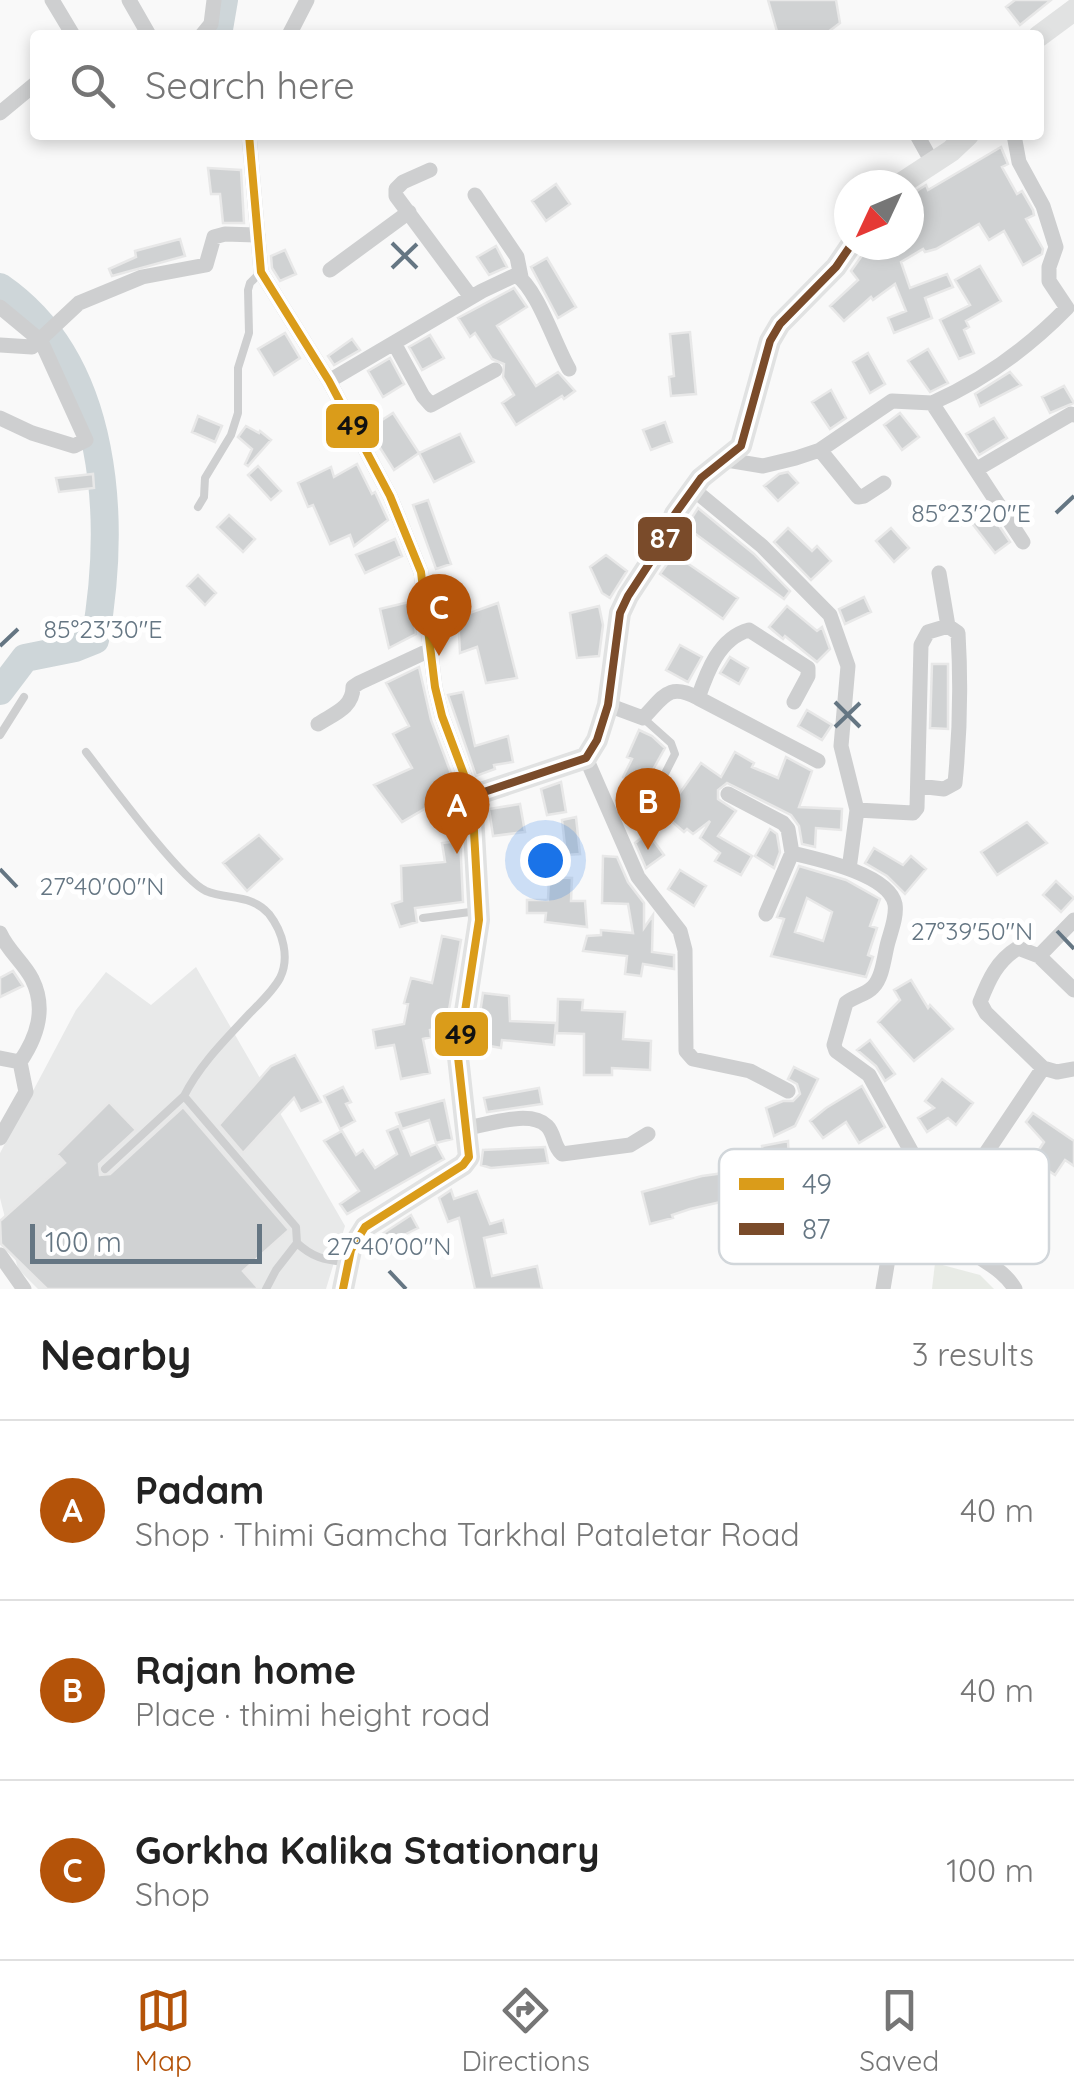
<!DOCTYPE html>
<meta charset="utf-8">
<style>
body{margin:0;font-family:Quicksand,sans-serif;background:#f2f2f2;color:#222}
.compass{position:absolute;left:834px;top:170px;width:90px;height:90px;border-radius:50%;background:#fff;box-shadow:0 5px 15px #0003;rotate:226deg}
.scale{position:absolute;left:30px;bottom:25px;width:232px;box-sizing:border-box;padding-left:10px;border:5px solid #657683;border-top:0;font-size:28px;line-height:35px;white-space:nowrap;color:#657683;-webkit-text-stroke:8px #fff;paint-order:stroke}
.you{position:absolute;left:545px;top:860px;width:35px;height:35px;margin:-25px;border:8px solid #fff;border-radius:50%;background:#1a73e8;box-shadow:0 0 0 15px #1a73e833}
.badge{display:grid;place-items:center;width:65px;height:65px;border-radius:50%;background:#b45309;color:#fff;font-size:32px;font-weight:700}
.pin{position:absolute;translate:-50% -82px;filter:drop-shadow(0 2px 5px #0008)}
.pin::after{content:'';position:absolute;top:52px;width:35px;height:30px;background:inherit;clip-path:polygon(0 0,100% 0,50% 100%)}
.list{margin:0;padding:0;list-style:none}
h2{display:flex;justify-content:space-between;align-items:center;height:130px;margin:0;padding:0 40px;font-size:42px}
h2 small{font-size:32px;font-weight:400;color:#767676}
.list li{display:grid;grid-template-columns:65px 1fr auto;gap:30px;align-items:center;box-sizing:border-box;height:180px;padding:0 40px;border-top:2px solid #e0e0e0}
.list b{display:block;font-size:38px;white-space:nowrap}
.list p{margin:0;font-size:32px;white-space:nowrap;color:#767676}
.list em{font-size:32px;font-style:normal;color:#767676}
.icon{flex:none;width:55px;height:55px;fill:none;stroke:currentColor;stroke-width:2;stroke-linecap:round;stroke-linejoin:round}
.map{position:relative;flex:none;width:1074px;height:1289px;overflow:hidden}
.search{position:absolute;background:#fff;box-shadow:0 5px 15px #0003;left:30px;right:30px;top:30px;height:110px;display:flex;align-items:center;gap:25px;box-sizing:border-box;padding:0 35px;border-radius:10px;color:#767676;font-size:38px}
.sheet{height:670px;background:#fff}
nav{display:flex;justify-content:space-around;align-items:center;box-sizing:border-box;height:140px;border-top:2px solid #e0e0e0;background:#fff;font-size:28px;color:#767676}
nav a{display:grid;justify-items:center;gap:5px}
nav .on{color:#b45309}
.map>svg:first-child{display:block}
</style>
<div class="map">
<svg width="1074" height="1289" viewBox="0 0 1074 1289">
<rect width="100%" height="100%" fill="#f9f9f9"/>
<!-- built -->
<path fill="#e8e9e9" d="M196 967 345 1226 326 1289H38L18 1269 0 1198V1153L76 1010 106 972 151 1005Z"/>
<!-- green -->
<path fill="#e8ebe6" d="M935 1263 980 1275 994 1289H932Z"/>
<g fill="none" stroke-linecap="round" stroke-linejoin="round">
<!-- river -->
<path stroke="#ced6d9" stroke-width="28" d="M218 35 224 0
M0 287C110 363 116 521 95 640L75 648 25 658 0 691"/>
</g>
<!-- building -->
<path fill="#d0d2d3" stroke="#e8e8e8" stroke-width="2.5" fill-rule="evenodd" d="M768 0H836L840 23 824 35H778Z
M1015 0H1051L1020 25 1006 7Z
M1001 147 1008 164 1002 167 1017 194 1022 191 1033 210 1034 215 1026 219 1043 249 1042 254 1023 265 1004 231 989 240 979 224 936 249 925 252 923 249 901 262 910 288 947 274 953 287 925 298 932 318 894 333 888 318 906 311 895 284 873 300 871 297 844 321 830 306 858 280 851 271 863 254 875 245H909V196L926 185 928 190Z
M208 168 241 170 244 223H223L220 194H211Z
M556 184 570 204 546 221 532 201Z
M180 239 185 256 112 276 109 269 136 257 135 251Z
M496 246 507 267 489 275 477 257Z
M285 250 296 274 280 281 272 268 271 256Z
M547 258 576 307 558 318 531 267Z
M980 266 1001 301 966 321 969 327 964 330 974 353 959 359 940 320 970 305 955 280Z
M514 288 527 307 497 326 536 386 558 372 575 391 564 399 562 396 516 425 502 403 514 395 503 377 504 364 492 359 475 333 470 337 458 318Z
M690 332 696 394 671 396 669 377 674 376 670 334Z
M285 333 300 358 274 375 258 349Z
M430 335 444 358 422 370 409 347Z
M352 339 360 350 334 365 328 356Z
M928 349 948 383 930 392 908 361Z
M868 353 885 384 870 393 853 362Z
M390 358 404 384 383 397 368 371Z
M1010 372 1021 385 980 406 975 394Z
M1064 386 1074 403 1050 413 1042 397Z
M831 390 846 418 830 429 812 402Z
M393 413 419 453 394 470 368 429Z
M900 413 919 437 902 450 884 425Z
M198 416 222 426 215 442 192 432Z
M994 418 1007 438 979 455 966 434Z
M665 422 672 442 651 450 643 430Z
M246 426 259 433 260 431 271 440 248 466 245 464 252 449 238 437Z
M460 434 474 462 434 482 419 453Z
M357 464 372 494 375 492 388 520 354 546 350 535 330 544 313 505 308 507 298 483 331 467 334 477Z
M258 466 281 491 271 500 248 475Z
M788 472 798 483 778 501 764 486 779 474Z
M93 474 94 488 59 492 56 478Z
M428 500 451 564 436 569 413 505Z
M698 508 754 554 790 591 784 599 686 527Z
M988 509 1010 542 995 553 971 522Z
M229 515 255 539 243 552 217 527Z
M788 528 812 551 817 546 831 561 811 580 774 542Z
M891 528 909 548 894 562 876 541Z
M395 539 402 556 365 573 356 555Z
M674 554 738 598 723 619 660 574Z
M606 555 627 571 610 598 602 593 590 567Z
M198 575 216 593 205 605 187 586Z
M864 597 871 612 845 624 839 609Z
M413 601 416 634 389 648 380 609Z
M498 603 517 678 486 683 477 647 460 653 458 617Z
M599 606 603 625 599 656 577 658 570 613Z
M787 606 817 631 822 627 830 649 817 662 785 636 783 639 769 627Z
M680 645 702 657 688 682 666 670Z
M730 657 748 668 739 684 720 673Z
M932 664H948V729L930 728Z
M419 667 431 720 458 792 463 902 415 908 417 922 400 927 392 904 402 901 401 866 445 862 442 843 451 842 440 800 402 822 374 785 412 768 393 734 409 726 386 683Z
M463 692 475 746 508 736 513 762 494 765 495 769 476 776 448 695Z
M807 710 832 725 822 740 798 726Z
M639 730 652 736 665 748 640 793 623 777 632 759 627 757Z
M735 752 754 763 752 767 778 778 786 757 812 771 799 807 842 809 841 830 816 828 815 847 802 844 799 826 791 815 727 783 718 790V799L736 811 718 836 752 856 741 875 715 861 720 853 700 838 710 821 693 834 687 829 684 832 661 812 677 797 701 763 721 777Z
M561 782 566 812 547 815 541 789Z
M520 804 525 832 493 836 489 809Z
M576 817 580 854 566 855 562 820Z
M1027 822 1047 843 997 875 981 852Z
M770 829 777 834 780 852 774 868 755 856Z
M648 833 664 855 646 868 635 843Z
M259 835 282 859 247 891 223 863Z
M874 848 903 865 911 856 926 869 905 894 887 876 865 863Z
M603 856 617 857 628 882 644 903V928L653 915 652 952 674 955V969L643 964 641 976 625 974 627 956 583 951 587 936 601 935V930L633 933 628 904 602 903Z
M799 866 846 880 880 899 870 926 877 928 868 955 873 957 866 977 771 956 784 919 777 917ZM807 898 832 912 823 941 795 932Z
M680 870 706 886 694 906 668 889Z
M549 877 572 878 571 901H585L587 927 545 922 546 913H527V900H548Z
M1056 881 1074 898 1061 912 1043 895Z
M442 936 461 940 446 1027 430 1030 431 1037 423 1039 430 1073 401 1079 394 1045 376 1048 373 1030 404 1024 408 1004 404 1003 411 978 432 983Z
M13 971 23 986 0 997V978Z
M911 980 928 1008 930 1005 953 1029 914 1061 878 1022 900 1000 894 990Z
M483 993 509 996 510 1021 556 1023 554 1045 502 1040 501 1048 484 1045 487 1020H479Z
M558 999 583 1000 582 1010 625 1012 623 1039 651 1041 650 1070 612 1068V1075H584V1034L557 1033Z
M870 1040 895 1074 885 1081 876 1066 857 1050Z
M295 1055 321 1102 301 1111 294 1098 243 1153 219 1125 271 1066Z
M794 1067 818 1079 795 1126 774 1136 766 1108 783 1101H793L800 1094 797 1084 788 1079Z
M942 1079 973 1103 956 1125 948 1118 927 1132 918 1118 934 1108 925 1101Z
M862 1086 885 1127 859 1143 846 1122 823 1138 810 1121 826 1108Z
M343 1087 351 1102 346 1104 355 1121 340 1129 324 1096Z
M539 1088 542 1104 487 1112 484 1098Z
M444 1100 452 1139 436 1143 429 1120 402 1129 396 1113Z
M109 1102 136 1130 99 1164 100 1175 110 1174 183 1107 289 1230 243 1271 259 1289H47L1 1244 0 1221 65 1163 57 1154Z
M1033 1113 1074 1141V1166L1065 1160 1055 1175 1032 1160 1044 1142 1026 1122Z
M399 1126 411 1155 436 1144 444 1159 347 1214 340 1204 359 1191 324 1141 342 1131 356 1155 363 1150 375 1168 397 1154 387 1131Z
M788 1141 789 1161 782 1166 816 1162 819 1184 805 1185 817 1231 800 1235 790 1198 756 1200 764 1235 734 1242 725 1201 690 1209 672 1215 673 1218 650 1224 642 1192 702 1176 724 1173 725 1177 766 1168 762 1146Z
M545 1147 548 1163 491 1168 481 1165 483 1150Z
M451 1190 454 1199 477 1191 490 1224 503 1220 506 1233 484 1238 492 1276 537 1266 542 1289H475L459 1218 448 1222 439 1198Z
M411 1215 418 1228 402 1236 405 1239 389 1250 379 1236Z"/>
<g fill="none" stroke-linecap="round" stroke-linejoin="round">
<!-- lane -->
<path stroke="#cecfd0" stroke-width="8" d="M198 507 204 497 205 478 231 435 238 413V368L249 333 248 290 250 283 261 272
M643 718 671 743 675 754 651 801 644 827
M0 735 24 697
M86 752C107 779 180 879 206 891 228 900 252 894 269 914 283 932 290 958 280 978 273 991 260 1003 250 1013 226 1039 200 1064 184 1096L296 1227 297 1243 276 1270 266 1289
M423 918 478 911
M105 1169 184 1096
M297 1243C312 1257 324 1260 344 1262"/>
<!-- street -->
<path stroke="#cecfd0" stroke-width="15" d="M52 0 73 35
M129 0 149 35
M202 35 211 24 214 0
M289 35 307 0
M0 113 35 84
M249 135 261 272 329 381 390 496 421 572 435 687 442 716 472 796
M917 135 932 162
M430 170 403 182 396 189V196L471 297
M475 195 517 257 521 277
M330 270 409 212
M0 307 41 341 86 440 74 446 32 433 0 418
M394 343 423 396 431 405 495 370
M0 345 32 347 79 303 142 277 206 265 214 237 225 234 258 235
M329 381 482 291 516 275C537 288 555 345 569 369
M932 403C984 380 1027 349 1067 308L1049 281V267L1056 247 1043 206 1019 162 1014 135
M820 450 858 497 864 496 884 483
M727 460 763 466 796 458 820 450 892 401 932 403 1023 542
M977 469 1071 414 1074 415
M693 489 762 546 830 615 848 666 841 746 857 810
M939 573 948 626
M698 698 818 761
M608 705 643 718C664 697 668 682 698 698 707 672 719 638 749 630L808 668V676L794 702
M318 724C333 714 353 708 353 687L359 683 430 650
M586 758 638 877 680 931 685 950 686 1051 693 1059 750 1071 788 1091
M728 794 783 823 788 829 792 853C817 859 889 874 895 904 897 916 891 931 888 942 884 956 883 977 873 987 866 995 854 996 846 1003L834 1045 836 1051 869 1075 963 1245C981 1261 1003 1268 1015 1289
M849 869 857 810 913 813 917 808 921 645 928 632 948 626 958 633C961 683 960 733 955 783L944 789 918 786
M766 914 792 853
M0 933C8 951 24 963 32 979 47 1009 37 1037 20 1062L26 1092 0 1138
M1039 956 1074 920
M0 1058 20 1062
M1043 1068 986 1013 980 1002C989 979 997 961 1018 948L1039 956 1074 990
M467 1128C488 1125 530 1109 547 1126 555 1134 553 1146 562 1154L630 1145 648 1134
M939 1199 984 1156 1043 1068 1057 1072 1074 1069
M0 1255 24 1289
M883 1289 889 1253 866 1213 855 1182 916 1160"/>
<!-- secondary -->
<path stroke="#e1e2e2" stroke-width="22" d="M1039 36 1074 10
M899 185 951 151 968 135
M343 1289 351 1250 365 1227 463 1165 469 1157 458 1057 479 920 472 796 586 758 597 740 608 705 620 613 628 596 664 541 675 514 701 478 741 446 770 341 780 324 836 267 851 245"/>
<!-- bus-1 casing -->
<g stroke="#fff" stroke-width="15">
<path id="bus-1" d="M249 135 261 272 329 381 390 496 421 572 435 687 442 716 472 796 479 920 458 1057 469 1157 463 1165 365 1227 351 1250 343 1289"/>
</g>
<!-- bus-2 casing -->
<g stroke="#fff" stroke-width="15">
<path id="bus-2" d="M472 796 586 758 597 740 608 705 620 613 628 596 664 541 675 514 701 478 741 446 770 341 780 324 836 267 851 245"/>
</g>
<!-- bus-1 -->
<use href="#bus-1" stroke="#da9c1a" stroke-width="8"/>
<!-- bus-2 -->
<use href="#bus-2" stroke="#7a4b2a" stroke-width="8"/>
</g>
<!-- ticks -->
<path fill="none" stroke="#657683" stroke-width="4" d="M392 243 417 268M392 268 417 244M1056 513 1074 496M0 646 18 629M835 702 860 727M835 727 860 703M0 869 17 887M1057 931 1074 949M389 1271 406 1289"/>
<!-- legend -->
<rect x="719" y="1149" width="330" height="115" rx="15" fill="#fff" stroke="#d1d6da" stroke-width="2.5"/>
<rect x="739" y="1178" width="45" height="12" fill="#da9c1a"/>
<rect x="739" y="1223" width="45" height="12" fill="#7a4b2a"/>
<g font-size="28" fill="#657683">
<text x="802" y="1194">49</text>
<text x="802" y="1239">87</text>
</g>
<g font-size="25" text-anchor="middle" fill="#657683" stroke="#fff" stroke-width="10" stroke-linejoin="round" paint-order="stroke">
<text x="971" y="522">85°23'20"E</text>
<text x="103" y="638">85°23'30"E</text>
<text x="102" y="895">27°40'00"N</text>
<text x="972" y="940">27°39'50"N</text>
<text x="389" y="1255">27°40'00"N</text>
</g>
<g stroke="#fff" stroke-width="4">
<rect x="324" y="402" width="57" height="48" rx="10" fill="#da9c1a"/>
<rect x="636" y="515" width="58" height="48" rx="10" fill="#7a4b2a"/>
<rect x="433" y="1010" width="57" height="48" rx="10" fill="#da9c1a"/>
</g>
<g font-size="28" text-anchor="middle" font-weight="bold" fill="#fff">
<text x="665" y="548">87</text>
</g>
<g font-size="28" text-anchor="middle" font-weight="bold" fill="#111">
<text x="353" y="435">49</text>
<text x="461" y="1044">49</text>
</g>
</svg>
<svg class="compass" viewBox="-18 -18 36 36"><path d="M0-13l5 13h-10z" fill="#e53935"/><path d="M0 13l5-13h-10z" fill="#767676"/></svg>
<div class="scale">100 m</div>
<div class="you"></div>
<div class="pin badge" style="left:457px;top:854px">A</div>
<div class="pin badge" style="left:648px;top:850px">B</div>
<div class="pin badge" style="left:439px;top:656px">C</div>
<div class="search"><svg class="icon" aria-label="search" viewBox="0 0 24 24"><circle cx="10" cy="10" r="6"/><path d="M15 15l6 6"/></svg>Search here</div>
</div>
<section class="sheet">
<h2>Nearby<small>3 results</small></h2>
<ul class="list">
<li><span class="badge">A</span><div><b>Padam</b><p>Shop · Thimi Gamcha Tarkhal Pataletar Road</p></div><em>40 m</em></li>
<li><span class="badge">B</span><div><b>Rajan home</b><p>Place · thimi height road</p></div><em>40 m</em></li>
<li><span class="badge">C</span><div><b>Gorkha Kalika Stationary</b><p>Shop</p></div><em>100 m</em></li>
</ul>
</section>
<nav>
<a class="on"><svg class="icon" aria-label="map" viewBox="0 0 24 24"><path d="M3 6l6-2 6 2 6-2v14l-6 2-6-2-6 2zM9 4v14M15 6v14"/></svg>Map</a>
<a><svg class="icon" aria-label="directions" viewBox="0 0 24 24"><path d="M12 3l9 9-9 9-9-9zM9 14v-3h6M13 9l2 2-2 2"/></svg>Directions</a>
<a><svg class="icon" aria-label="saved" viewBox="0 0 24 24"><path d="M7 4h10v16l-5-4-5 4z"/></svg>Saved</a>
</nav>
